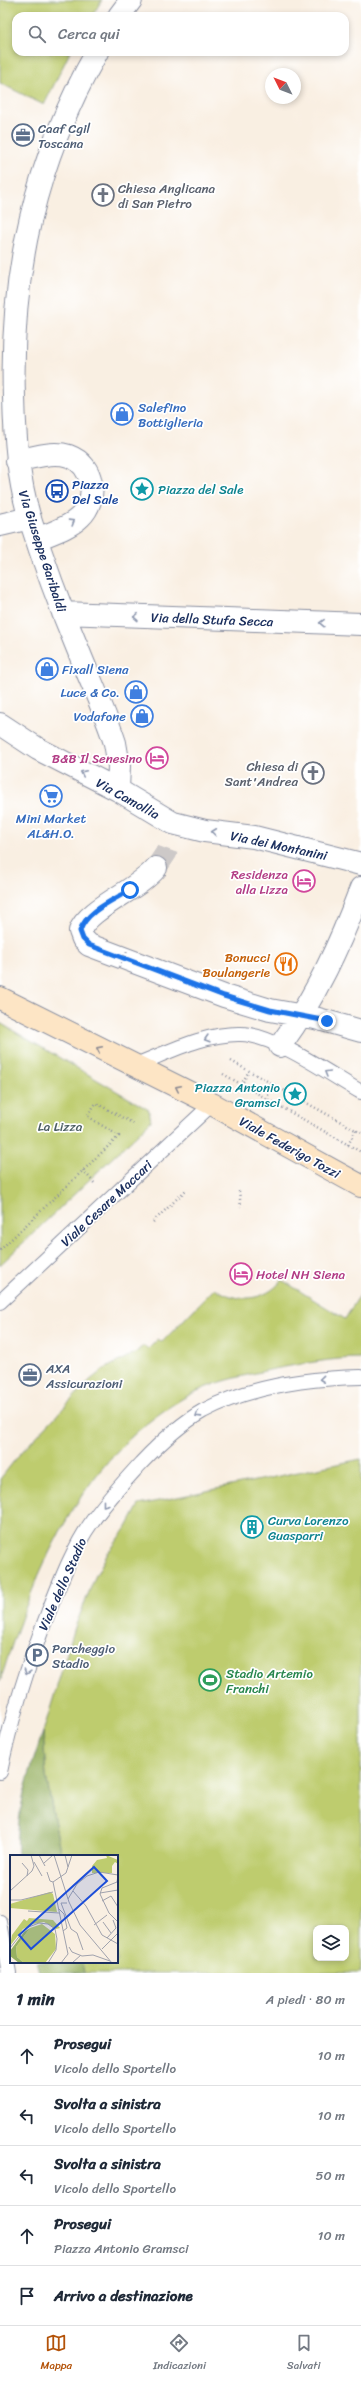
<!DOCTYPE html>
<html lang="it">
<meta charset="utf-8">
<style>
body{margin:0;font-family:Sriracha,sans-serif;background:#f6f6f7;color:#1f2937}
.controls{position:absolute;right:12px;bottom:12px;display:grid;overflow:hidden;border-radius:8px;box-shadow:0 2px 6px #0003}
.controls button{width:36px;height:36px;display:grid;place-items:center;padding:0;border:0;border-bottom:1px solid #e0e1e3;background:#fff;color:#1f2937;font:20px sans-serif}
.compass{position:absolute;left:265px;top:68px;width:36px;height:36px;border-radius:50%;background:#fff;box-shadow:0 2px 6px #0003;rotate:312deg}
.stop{position:absolute;width:12px;height:12px;margin:-9px;border:3px solid #1a73e8;border-radius:50%;background:#fff}
.stop.end{background:#1a73e8;border-color:#fff;box-shadow:0 1px 4px #0008}
.list{margin:0;padding:0;list-style:none}
h2{display:flex;justify-content:space-between;align-items:center;height:52px;margin:0;padding:0 16px;font-size:17px}
h2 small{font-size:13px;font-weight:400;color:#747a83}
.list li{display:grid;grid-template-columns:26px 1fr auto;gap:12px;align-items:center;box-sizing:border-box;height:60px;padding:0 16px;border-top:1px solid #e0e1e3}
.list b{display:block;font-size:15px;white-space:nowrap}
.list p{margin:0;font-size:13px;white-space:nowrap;color:#747a83}
.list em{font-size:13px;font-style:normal;color:#747a83}
.icon{flex:none;width:22px;height:22px;fill:none;stroke:currentColor;stroke-width:2;stroke-linecap:round;stroke-linejoin:round}
.map{position:relative;flex:none;width:361px;height:1973px;overflow:hidden}
.search{position:absolute;background:#fff;box-shadow:0 2px 6px #0003;left:12px;right:12px;top:12px;height:44px;display:flex;align-items:center;gap:10px;box-sizing:border-box;padding:0 14px;border-radius:12px;color:#747a83;font-size:15px}
.sheet{height:352px;background:#fff}
nav{display:flex;justify-content:space-around;align-items:center;box-sizing:border-box;height:56px;border-top:1px solid #e0e1e3;background:#fff;font-size:11px;color:#747a83}
nav a{display:grid;justify-items:center;gap:2px}
nav .on{color:#b45309}
.map>svg:first-child{display:block}
</style>
<div class="map">
<svg width="361" height="1973" viewBox="0 0 361 1973">
<rect width="100%" height="100%" fill="#fff"/>
<filter id="ink" filterUnits="userSpaceOnUse"><feTurbulence type="fractalNoise" baseFrequency=".025" numOctaves="2"/><feDisplacementMap in="SourceGraphic" scale="8" xChannelSelector="R" yChannelSelector="G"/><feConvolveMatrix kernelMatrix="1 2 1 2 8 2 1 2 1" color-interpolation-filters="sRGB"/></filter>
<filter id="wash" filterUnits="userSpaceOnUse"><feTurbulence type="fractalNoise" baseFrequency=".012" numOctaves="4" result="noise"/><feDisplacementMap in="SourceGraphic" scale="16" xChannelSelector="R" yChannelSelector="G"/><feGaussianBlur stdDeviation="0.9" result="paint"/><feColorMatrix in="noise" values="0 0 0 0 0 0 0 0 0 0 0 0 0 0 0 0 0 1.4 0 .05"/><feComposite in="paint" operator="in"/></filter>
<g filter="url(#wash)">
<rect width="100%" height="100%" fill="#f9efe2"/>
<!-- green -->
<path fill="#becc6e" stroke="#6c7e66" fill-rule="evenodd" d="M0 0H102L92 16H16V52H70L44 105 0 83Z
M0 1023 149 1110 151 1121 0 1265Z
M282 1280 345 1319 361 1293V1358C333 1358 301 1364 274 1369 243 1376 210 1382 182 1399 79 1460 34 1573 0 1682V1479L18 1456 89 1381 104 1369 135 1353 144 1345 148 1349 158 1339 162 1342 215 1288C236 1304 266 1301 282 1280Z
M361 1459V1973H84L82 1962H117V1856H61L46 1776 43 1732 75 1627 95 1577 108 1553 126 1529 139 1505ZM316 1928H346V1958H316Z"/>
<!-- forest -->
<path fill="#96b061" stroke="#587060" d="M43 1732 46 1776 61 1856H18C15 1813 29 1773 43 1732Z
M36 1962H82L84 1973H39Z"/>
</g>
<g filter="url(#ink)">
<g fill="none" stroke-linecap="round" stroke-linejoin="round">
<!-- street-tunnel -->
<path stroke="#cdc9c8" stroke-width="22" stroke-dasharray="22 11" stroke-linecap="butt" d="M156 868 166 853 171 839"/>
<!-- lane casing -->
<g stroke="#8a8fa0" stroke-width="16">
<path id="lane" d="M133 1066C167 1053 204 1033 241 1034 275 1035 331 1075 361 1092
M0 1302 212 1104
M0 1772C11 1718 28 1665 48 1613 60 1583 72 1550 91 1523 105 1502 123 1483 141 1463 159 1444 180 1424 203 1411 251 1386 308 1378 361 1377
M0 1922 9 1973"/>
</g>
<!-- street casing -->
<g stroke="#8a8fa0" stroke-width="24">
<path id="street" d="M119 16 131 0
M97 52C35 161 10 272 14 397 15 439 18 479 30 519 44 564 61 609 79 652 91 682 105 712 115 743L119 766 118 790
M17 461C33 457 53 451 69 456 94 465 99 499 80 517 69 528 51 533 37 539
M0 525 30 518
M63 613 361 624
M0 724 38 749 118 790 173 823 205 831 254 837 361 864
M156 868C138 890 87 909 80 931L83 939 89 945 224 996 270 1010 315 1018 361 1031
M280 1046C316 997 340 944 361 888"/>
</g>
<!-- secondary casing -->
<g stroke="#8a8fa0" stroke-width="24">
<path id="secondary" d="M0 998 212 1104 361 1186"/>
</g>
<!-- path -->
<path stroke="#8a8fa0" stroke-width="2.5" stroke-dasharray="1 3" stroke-linecap="butt" d="M231 1061 361 1133
M223 1074 361 1152
M241 1085 249 1071
M266 1099 274 1084
M348 1145 356 1130
M83 1170 95 1184
M239 1191 241 1207
M153 1222 187 1189
M0 1250 119 1136 87 1116 96 1103 136 1125"/>
<!-- lane -->
<use href="#lane" stroke="#fff" stroke-width="14"/>
<!-- street -->
<use href="#street" stroke="#fff" stroke-width="22"/>
<!-- secondary -->
<use href="#secondary" stroke="#fde5c5" stroke-width="22"/>
<!-- path-bridge -->
<path stroke="#8a8fa0" stroke-width="2.5" stroke-dasharray="1 3" stroke-linecap="butt" d="M119 967 127 951"/>
</g>
<!-- one-way arrows -->
<defs><path id="oneway-chevron" d="M-2-3.5L2.5 0L-2 3.5" fill="none" stroke-width="1.6" stroke-linecap="round" stroke-linejoin="round"/></defs>
<g stroke="#8d97ae">
<use href="#oneway-chevron" transform="translate(72 522) rotate(-32)"/>
<use href="#oneway-chevron" transform="translate(136 617) rotate(-178)"/>
<use href="#oneway-chevron" transform="translate(322 623) rotate(-178)"/>
<use href="#oneway-chevron" transform="translate(83 773) rotate(-154)"/>
<use href="#oneway-chevron" transform="translate(214 832) rotate(-173)"/>
<use href="#oneway-chevron" transform="translate(207 1039) rotate(164)"/>
<use href="#oneway-chevron" transform="translate(327 1073) rotate(-150)"/>
<use href="#oneway-chevron" transform="translate(322 1379) rotate(174)"/>
<use href="#oneway-chevron" transform="translate(198 1415) rotate(148)"/>
<use href="#oneway-chevron" transform="translate(105 1504) rotate(128)"/>
<use href="#oneway-chevron" transform="translate(27 1672) rotate(108)"/>
</g>
<g stroke="#8c8a92">
<use href="#oneway-chevron" transform="translate(99 1049) rotate(-154)"/>
<use href="#oneway-chevron" transform="translate(178 1088) rotate(-154)"/>
</g>
</g>
<g fill="none" stroke-linecap="round" stroke-linejoin="round" filter="url(#ink)">
<!-- route -->
<path stroke="#1a73e8" stroke-width="5" d="M130 890C114 900 86 911 80 931L83 939 89 945 224 996 270 1010 327 1021"/>
</g>
<!-- icons -->
<defs>
<g id="office-ring" transform="scale(1.15)"><circle r="9.5" fill="#fff" stroke="#5c6f8a" stroke-width="1.5"/><path d="M-6-3h4V-5.5h4V-3h4V5H-6ZM-1-4.5V-3h2v-1.5ZM-6 0V1H6V0Z" fill="#5c6f8a"/></g>
<g id="church-ring" transform="scale(1.15)"><circle r="9.5" fill="#fff" stroke="#6b7280" stroke-width="1.5"/><path d="M-1.2-6h2.4v3.5h3.3v2.4h-3.3V6h-2.4V-.1h-3.3v-2.4h3.3Z" fill="#6b7280"/></g>
<g id="shop-ring" transform="scale(1.15)"><circle r="9.5" fill="#fff" stroke="#3f7fe0" stroke-width="1.5"/><path d="M-5-2.5h2.3a2.7 3.5 0 0 1 5.4 0H5L5.5 6h-11ZM-1.5-2.5h3a1.5 2.3 0 0 0-3 0Z" fill="#3f7fe0"/></g>
<g id="sight-ring" transform="scale(1.15)"><circle r="9.5" fill="#fff" stroke="#0f9aa8" stroke-width="1.5"/><path d="M0-6L1.8-2.2L6-1.7L2.9 1.2L3.7 5.4L0 3.3L-3.7 5.4L-2.9 1.2L-6-1.7L-1.8-2.2Z" fill="#0f9aa8"/></g>
<g id="bus-ring" transform="scale(1.15)"><circle r="9.5" fill="#fff" stroke="#1a4fb4" stroke-width="1.5"/><path d="M-5-6H5V4H4V6H2V4H-2V6H-4V4H-5ZM-3.5-4V0h7V-4ZM-3.5 1.2v1.5H-2V1.2ZM2 1.2v1.5H3.5V1.2Z" fill="#1a4fb4"/></g>
<g id="hotel-ring" transform="scale(1.15)"><circle r="9.5" fill="#fff" stroke="#d1479c" stroke-width="1.5"/><path d="M-6-4.5h1.5V1H6V5H4.5V3h-9V5H-6ZM-4 0a1.8 1.8 0 1 1 3.6 0ZM.5 0V-2.5h3Q6-2.5 6 0Z" fill="#d1479c"/></g>
<g id="supermarket-ring" transform="scale(1.15)"><circle r="9.5" fill="#fff" stroke="#3f7fe0" stroke-width="1.5"/><path d="M-6-5.5h2.5l.6 2H6L4.5 2H-2.5L-4.4-4H-6ZM-1.5 3.2a1.3 1.3 0 1 0 .1 0ZM3 3.2a1.3 1.3 0 1 0 .1 0Z" fill="#3f7fe0"/></g>
<g id="restaurant-ring" transform="scale(1.15)"><circle r="9.5" fill="#fff" stroke="#e8710a" stroke-width="1.5"/><path d="M-5-6h1v4h1v-4h1v4h1v-4h1v5L-1.5 .5V6h-2V.5L-5-1ZM5-6V6H3V1.5H1.5Q1.5-4 5-6Z" fill="#e8710a"/></g>
<g id="building-ring" transform="scale(1.15)"><circle r="9.5" fill="#fff" stroke="#0f9aa8" stroke-width="1.5"/><path d="M-4-6H4V6H1V3H-1V6H-4ZM-2.5-4.3h1.7v1.8h-1.7ZM.8-4.3h1.7v1.8H.8ZM-2.5-1h1.7V.8h-1.7ZM.8-1h1.7V.8H.8Z" fill="#0f9aa8"/></g>
<g id="parking-ring" transform="scale(1.15)"><circle r="9.5" fill="#fff" stroke="#5c6f8a" stroke-width="1.5"/><path d="M-3.5-5.5H1a3.5 3.5 0 0 1 0 7H-1V5.5H-3.5ZM-1-3.4V-.6H.8a1.4 1.4 0 0 0 0-2.8Z" fill="#5c6f8a"/></g>
<g id="stadium-ring" transform="scale(1.15)"><circle r="9.5" fill="#fff" stroke="#2e9e5b" stroke-width="1.5"/><path d="M0-5a6.5 5 0 1 0 0 10a6.5 5 0 1 0 0-10ZM-3.5-1.8h7v3.6h-7Z" fill="#2e9e5b"/></g>
</defs>
<g fill-rule="evenodd">
<use href="#office-ring" x="23" y="135"/>
<use href="#church-ring" x="103" y="195"/>
<use href="#shop-ring" x="122" y="414"/>
<use href="#sight-ring" x="142" y="489"/>
<use href="#bus-ring" x="57" y="491"/>
<use href="#shop-ring" x="47" y="669"/>
<use href="#shop-ring" x="136" y="692"/>
<use href="#shop-ring" x="142" y="716"/>
<use href="#hotel-ring" x="157" y="758"/>
<use href="#church-ring" x="313" y="773"/>
<use href="#supermarket-ring" x="51" y="796"/>
<use href="#hotel-ring" x="304" y="881"/>
<use href="#restaurant-ring" x="286" y="964"/>
<use href="#sight-ring" x="295" y="1094"/>
<use href="#hotel-ring" x="241" y="1274"/>
<use href="#office-ring" x="30" y="1375"/>
<use href="#building-ring" x="252" y="1527"/>
<use href="#parking-ring" x="37" y="1655"/>
<use href="#stadium-ring" x="210" y="1680"/>
</g>
<g text-anchor="middle" stroke-width="3.5" stroke-linejoin="round" paint-order="stroke">
<!-- service labels -->
<g font-size="13" fill="#4e5e75" stroke="#fff" text-anchor="start">
<text x="38" y="133">Caaf Cgil<tspan x="38" dy="15">Toscana</tspan></text>
<text x="46" y="1373">AXA<tspan x="46" dy="15">Assicurazioni</tspan></text>
<text x="52" y="1653">Parcheggio<tspan x="52" dy="15">Stadio</tspan></text>
</g>
<!-- worship labels -->
<g font-size="13" fill="#5b616d" stroke="#fff" text-anchor="start">
<text x="118" y="193">Chiesa Anglicana<tspan x="118" dy="15">di San Pietro</tspan></text>
<text x="298" y="771" text-anchor="end">Chiesa di<tspan x="298" dy="15">Sant'Andrea</tspan></text>
</g>
<!-- shop labels -->
<g font-size="13" fill="#366cbe" stroke="#fff" text-anchor="start">
<text x="138" y="412">Salefino<tspan x="138" dy="15">Bottiglieria</tspan></text>
<text x="62" y="674">Fixall Siena</text>
<text x="120" y="697" text-anchor="end">Luce &amp; Co.</text>
<text x="126" y="721" text-anchor="end">Vodafone</text>
<text x="51" y="823" text-anchor="middle">Mini Market<tspan x="51" dy="15">AL&amp;H.O.</tspan></text>
</g>
<!-- transit labels -->
<g font-size="13" fill="#164399" stroke="#fff" text-anchor="start">
<text x="72" y="489">Piazza<tspan x="72" dy="15">Del Sale</tspan></text>
</g>
<!-- culture labels -->
<g font-size="13" fill="#0d838f" stroke="#fff" text-anchor="start">
<text x="158" y="494">Piazza del Sale</text>
<text x="280" y="1092" text-anchor="end">Piazza Antonio<tspan x="280" dy="15">Gramsci</tspan></text>
<text x="268" y="1525">Curva Lorenzo<tspan x="268" dy="15">Guasparri</tspan></text>
</g>
<!-- street labels -->
<g font-size="13" fill="#1b2f5e" stroke="#fff">
<text transform="translate(43 551) rotate(72)" y="5">Via Giuseppe Garibaldi</text>
<text transform="translate(212 619) rotate(2)" y="5">Via della Stufa Secca</text>
<text transform="translate(128 798) rotate(29)" y="5">Via Camollia</text>
<text transform="translate(279 845) rotate(12)" y="5">Via dei Montanini</text>
<text transform="translate(290 1147) rotate(29)" y="5">Viale Federigo Tozzi</text>
<text transform="translate(106 1203) rotate(-43)" y="5">Viale Cesare Maccari</text>
<text transform="translate(62 1584) rotate(-66)" y="5">Viale dello Stadio</text>
</g>
<!-- hotel labels -->
<g font-size="13" fill="#b23c85" stroke="#fff" text-anchor="end">
<text x="142" y="763">B&amp;B Il Senesino</text>
<text x="288" y="879">Residenza<tspan x="288" dy="15">alla Lizza</tspan></text>
<text x="256" y="1279" text-anchor="start">Hotel NH Siena</text>
</g>
<!-- food labels -->
<g font-size="13" fill="#c56008" stroke="#fff" text-anchor="end">
<text x="270" y="962">Bonucci<tspan x="270" dy="15">Boulangerie</tspan></text>
</g>
<!-- park labels -->
<g font-size="13" fill="#4c5e63" stroke="#fff">
<text x="60" y="1131">La Lizza</text>
</g>
<!-- leisure labels -->
<g font-size="13" fill="#27864d" stroke="#fff" text-anchor="start">
<text x="226" y="1678">Stadio Artemio<tspan x="226" dy="15">Franchi</tspan></text>
</g>
</g>
<!-- overview -->
<g transform="translate(10 1855)">
<rect width="108" height="108" fill="#f9efe2"/>
<path d="M96 0 108 5V9L105 7 102 11V18H82V11L87 5 97 3ZM40 37 43 39 47 57 0 53V49ZM19 63 43 65 50 73 46 74 34 67 23 69 13 74 0 91 2 80 14 64 17 66ZM32 69 45 79 46 94 35 108H14L7 102 6 92 20 73Z" fill="#becc6e"/>
<path d="M20 73 6 92 7 102 14 108H9L0 101V96L14 77Z" fill="#96b061"/>
<path fill="none" stroke="#a0a2ad" stroke-width="1" d="M29 0 35 11M44 0 59 47 70 70 102 108M55 0 58 12M24 7 32 21M12 8 18 15 17 21M34 8 43 0M37 17 40 26 43 27M108 20 107 27 92 33 90 39 99 58 108 67M43 27 58 99 51 108M43 27 56 18 62 0M0 36 22 16 24 11 21 0M63 36 76 51 92 80 108 89M90 38 108 35M58 44 67 29 77 21 89 17 108 20M0 45H11L43 37M92 46 101 41 108 52M57 48H51L61 74 67 78M49 54 54 59 57 73 53 76M18 56 49 58M93 67 101 78M84 70 97 60M67 78 73 95M97 83 106 73 103 65M59 92 62 97 72 101 83 100 100 106M0 93 16 73 29 68 38 69 45 74 47 84 46 95 38 108M92 94 108 78M62 108 71 100"/>
<path fill="#1d4ed8" fill-opacity="0.15" stroke="#1d4ed8" stroke-width="2" d="M84 12 97 26 21 94 9 80Z"/>
<rect width="108" height="108" fill="none" stroke="#1b2f5e" stroke-width="2"/>
</g>
</svg>
<div class="controls">
<button><svg class="icon" aria-label="layers" viewBox="0 0 24 24"><path d="M12 4l9 5-9 5-9-5zM3 14l9 5 9-5"/></svg></button>
</div>
<svg class="compass" viewBox="-18 -18 36 36"><path d="M0-13l5 13h-10z" fill="#e53935"/><path d="M0 13l5-13h-10z" fill="#747a83"/></svg>
<div class="stop" style="left:130px;top:890px"></div>
<div class="stop end" style="left:327px;top:1021px"></div>
<div class="search"><svg class="icon" aria-label="search" viewBox="0 0 24 24"><circle cx="10" cy="10" r="6"/><path d="M15 15l6 6"/></svg>Cerca qui</div>
</div>
<section class="sheet">
<h2>1 min<small>A piedi · 80 m</small></h2>
<ul class="list">
<li><svg class="icon" aria-label="ahead" viewBox="0 0 24 24"><path d="M12 20V5M6 11l6-6 6 6"/></svg><div><b>Prosegui</b><p>Vicolo dello Sportello</p></div><em>10 m</em></li>
<li><svg class="icon" aria-label="left" viewBox="0 0 24 24"><path d="M17 20v-9H6M10 6l-5 5 5 5"/></svg><div><b>Svolta a sinistra</b><p>Vicolo dello Sportello</p></div><em>10 m</em></li>
<li><svg class="icon" aria-label="left" viewBox="0 0 24 24"><path d="M17 20v-9H6M10 6l-5 5 5 5"/></svg><div><b>Svolta a sinistra</b><p>Vicolo dello Sportello</p></div><em>50 m</em></li>
<li><svg class="icon" aria-label="ahead" viewBox="0 0 24 24"><path d="M12 20V5M6 11l6-6 6 6"/></svg><div><b>Prosegui</b><p>Piazza Antonio Gramsci</p></div><em>10 m</em></li>
<li><svg class="icon" aria-label="arrive" viewBox="0 0 24 24"><path d="M6 21V4h12l-3 4 3 4H6"/></svg><div><b>Arrivo a destinazione</b></div></li>
</ul>
</section>
<nav>
<a class="on"><svg class="icon" aria-label="map" viewBox="0 0 24 24"><path d="M3 6l6-2 6 2 6-2v14l-6 2-6-2-6 2zM9 4v14M15 6v14"/></svg>Mappa</a>
<a><svg class="icon" aria-label="directions" viewBox="0 0 24 24"><path d="M12 3l9 9-9 9-9-9zM9 14v-3h6M13 9l2 2-2 2"/></svg>Indicazioni</a>
<a><svg class="icon" aria-label="saved" viewBox="0 0 24 24"><path d="M7 4h10v16l-5-4-5 4z"/></svg>Salvati</a>
</nav>
